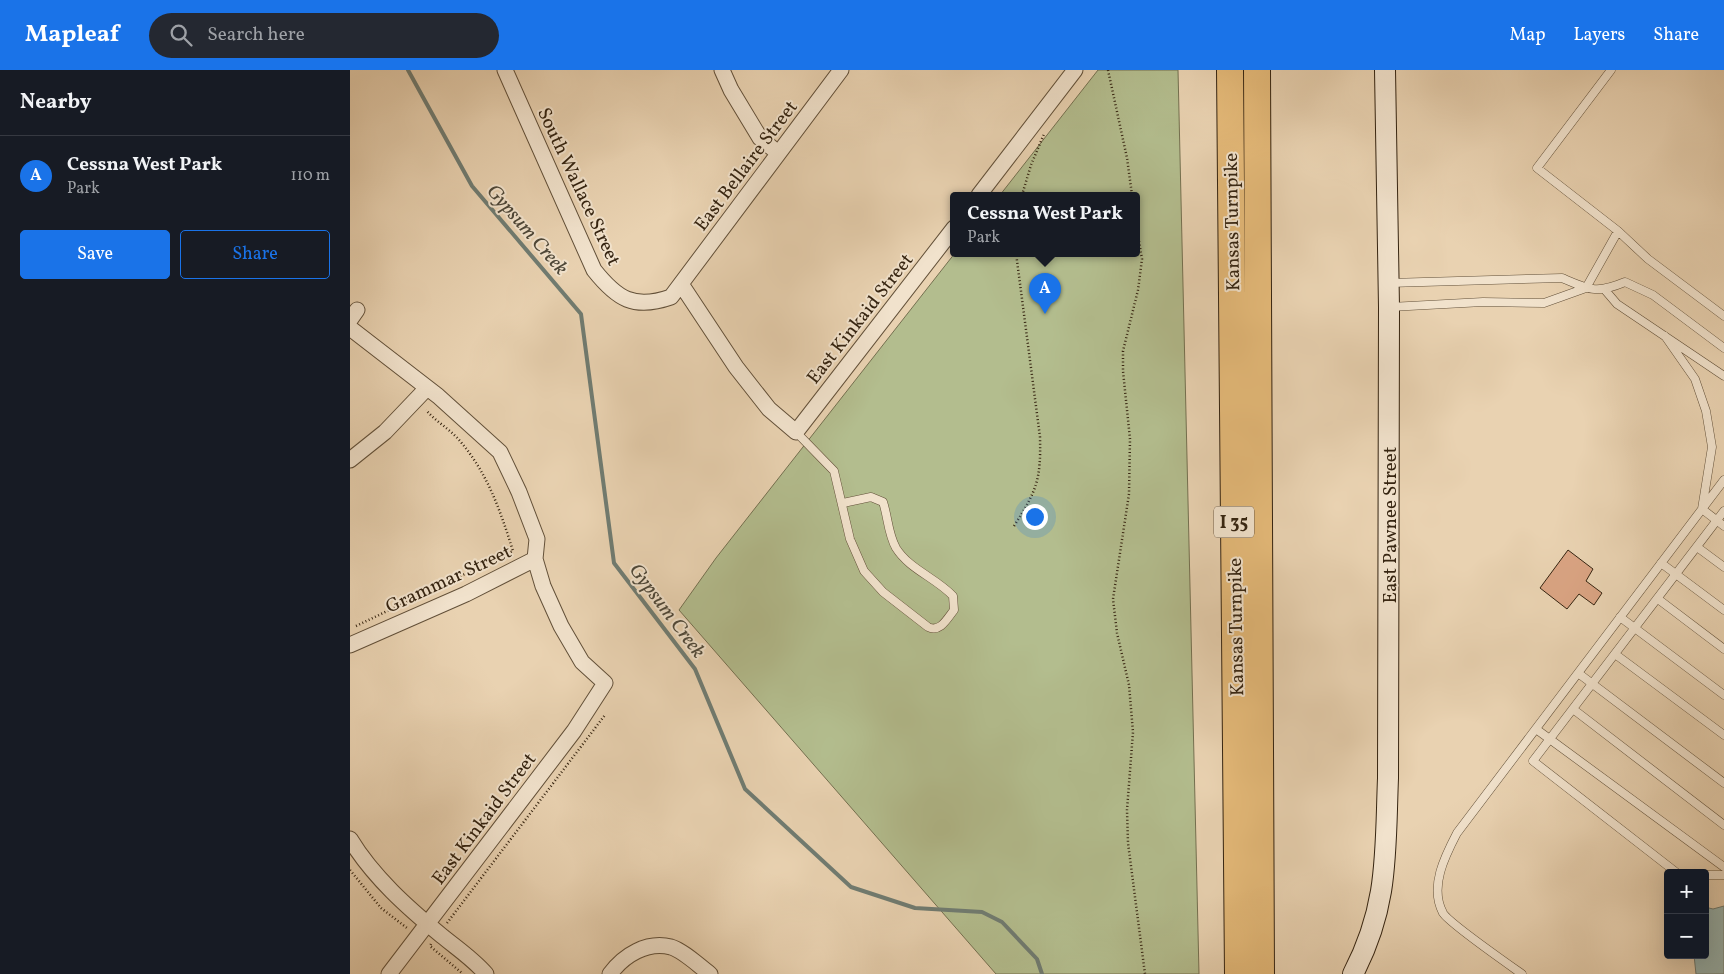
<!DOCTYPE html>
<meta charset="utf-8">
<style>
body{margin:0;font-family:Vollkorn,serif;background:#242831;color:#f1f3f6}
.controls{position:absolute;right:15px;bottom:15px;display:grid;overflow:hidden;border-radius:5px;box-shadow:0 5px 20px #0002}
.controls button{width:45px;height:45px;display:grid;place-items:center;padding:0;border:0;border-bottom:1px solid #363941;background:#171b24;color:#f1f3f6;font:25px sans-serif}
.you{position:absolute;left:684px;top:446px;width:18px;height:18px;margin:-12px;border:4px solid #fff;border-radius:50%;background:#1a73e8;box-shadow:0 0 0 8px #1a73e833}
.badge{display:grid;place-items:center;width:32px;height:32px;border-radius:50%;background:#1a73e8;color:#fff;font-size:16px;font-weight:700}
.pin{position:absolute;translate:-50% -41px;filter:drop-shadow(0 1px 2px #0008)}
.pin::after{content:'';position:absolute;top:26px;width:18px;height:15px;background:inherit;clip-path:polygon(0 0,100% 0,50% 100%)}
.popup{position:absolute;left:600px;top:122px;width:190px;height:65px;box-sizing:border-box;display:grid;place-content:center;border-radius:5px;background:#171b24;filter:drop-shadow(0 1px 4px #0005);font-size:16px;white-space:nowrap;color:#9ea1a6}
.popup b{font-size:19px;color:#f1f3f6}
.popup::after{content:'';position:absolute;left:50%;top:100%;margin-left:-10px;border:10px solid transparent;border-top-color:#171b24}
.list{margin:0;padding:0;list-style:none}
h2{display:flex;justify-content:space-between;align-items:center;height:65px;margin:0;padding:0 20px;font-size:21px}
h2 small{font-size:16px;font-weight:400;color:#9ea1a6}
.list li{display:grid;grid-template-columns:32px 1fr auto;gap:15px;align-items:center;box-sizing:border-box;height:80px;padding:0 20px;border-top:1px solid #363941}
.list b{display:block;font-size:19px;white-space:nowrap}
.list p{margin:0;font-size:16px;white-space:nowrap;color:#9ea1a6}
.list em{font-size:16px;font-style:normal;color:#9ea1a6}
.actions{display:flex;gap:10px;padding:15px 20px}
.actions a{flex:1;padding:11px 0;border:1px solid #1a73e8;border-radius:5px;text-align:center;font-size:18px;color:#1a73e8}
.actions .main{background:#1a73e8;color:#fff}
.icon{flex:none;width:28px;height:28px;fill:none;stroke:currentColor;stroke-width:2;stroke-linecap:round;stroke-linejoin:round}
.map{position:relative;flex:none;width:1374px;height:904px;overflow:hidden}
header{display:flex;align-items:center;gap:30px;box-sizing:border-box;height:70px;padding:0 25px;background:#1a73e8;color:#fff}
header strong{font-size:24px}
nav{display:flex;gap:28px;margin-inline-start:auto;font-size:18px}
.search{width:350px;height:45px;background:#242831;display:flex;align-items:center;gap:12px;box-sizing:border-box;padding:0 18px;border-radius:28px;color:#9ea1a6;font-size:19px}
main{display:flex}
aside{flex:1;background:#171b24}
.map>svg:first-child{display:block}
</style>
<header>
<strong>Mapleaf</strong>
<div class="search"><svg class="icon" aria-label="search" viewBox="0 0 24 24"><circle cx="10" cy="10" r="6"/><path d="M15 15l6 6"/></svg>Search here</div>
<nav><a>Map</a><a>Layers</a><a>Share</a></nav>
</header>
<main>
<aside>
<h2>Nearby<small></small></h2>
<ul class="list">
<li><span class="badge">A</span><div><b>Cessna West Park</b><p>Park</p></div><em>110 m</em></li>
</ul>
<div class="actions"><a class="main">Save</a><a>Share</a></div>
</aside>
<div class="map">
<svg width="1374" height="904" viewBox="0 0 1374 904">
<rect width="100%" height="100%" fill="#e9d2b1"/>
<filter id="stains"><feTurbulence type="fractalNoise" baseFrequency=".004" numOctaves="4"/><feColorMatrix values="0 0 0 0 .2 0 0 0 0 .09 0 0 0 0 .02 0 0 0 .5 -.17"/></filter>
<radialGradient id="worn" r=".72"><stop offset=".6" stop-color="#630" stop-opacity="0"/><stop offset="1" stop-color="#630" stop-opacity=".3"/></radialGradient>
<!-- green -->
<path fill="#b3bd8e" stroke="#747050" d="M748 0H828L849 904H646L329 540 366 488 605 183H786V125H650Z"/>
<!-- water -->
<path fill="#98b6b2" stroke="#707c72" d="M1374 836V904H1346L1344 885H1355V837L1363 839Z"/>
<g fill="none" stroke-linecap="round" stroke-linejoin="round">
<!-- stream -->
<path stroke="#707c72" stroke-width="4" d="M58 0 122 116 231 244 264 493 345 599 395 719 501 817 565 838 632 842 652 852 687 889 692 904"/>
</g>
<!-- building -->
<path fill="#daa483" stroke="#352411" d="M1218 480 1243 499 1236 511 1252 523 1244 535 1229 524 1217 539 1190 518Z"/>
<g fill="none" stroke-linecap="round" stroke-linejoin="round">
<!-- lane casing -->
<g stroke="#625039" stroke-width="9">
<path id="lane" d="M1261 0 1187 98 1268 161
M1039 213 1212 208C1240 220 1246 224 1275 212L1303 225 1374 278
M1255 220 1267 234 1374 306
M1040 237 1133 232 1194 233 1236 218 1268 161 1298 189 1374 246
M1315 266 1345 309 1356 341 1362 377 1352 439 1374 456
M446 362 484 401 500 469 514 501 533 522 578 557C590 563 597 549 604 540L603 526C586 508 559 499 546 478 538 464 538 447 533 432L521 427 493 433
M1347 477 1374 497
M1311 493 1374 540
M1308 529 1374 579
M1270 547 1374 625
M1265 584 1374 665
M1228 603 1374 713
M1223 639 1374 755
M1186 659 1374 797
M1327 803 1183 691 1374 441
M1355 805H1374
M1172 904C1158 894 1099 853 1093 843 1079 817 1095 786 1107 763L1374 410"/>
</g>
<!-- street casing -->
<g stroke="#625039" stroke-width="17">
<path id="street" d="M155 0 244 200C267 229 284 240 321 227L491 0
M372 0 381 20 410 68 428 83
M629 125 725 0
M331 214 386 297 419 339 446 362 604 158
M0 250 7 240
M0 258 88 326 150 382 169 422 187 469 185 489 193 516 211 556 232 592 255 613 224 661 39 904
M0 390 35 362 77 318
M0 575 116 524 185 489
M0 769C23 807 58 838 92 866 108 879 123 889 136 904
M260 904C274 885 297 871 321 877 334 881 349 896 360 904"/>
</g>
<!-- secondary casing -->
<g stroke="#352411" stroke-width="22">
<path id="secondary" d="M1003 904C1039 835 1035 783 1038 708L1039 237 1035 0"/>
</g>
<!-- highway casing -->
<g stroke="#352411" stroke-width="28">
<path id="highway" d="M880 0 888 904
M907 0 911 904"/>
</g>
<!-- path -->
<path stroke="#352411" stroke-width="2.5" stroke-dasharray="1 2.5" stroke-linecap="butt" d="M758 0 777 88 782 125
M672 125 681 95 694 64
M786 154 792 189 788 220 773 281V301L780 369 779 424 763 529 767 563 779 615 783 662 777 740 778 773 795 904
M664 456C687 420 691 410 690 367L666 183
M6 556 163 481C150 440 138 404 110 371 100 359 85 351 76 340
M0 800 31 838 57 858
M97 853 255 645
M81 874 80 876 113 904"/>
<!-- lane -->
<use href="#lane" stroke="#f1e2cc" stroke-width="8"/>
<!-- street -->
<use href="#street" stroke="#f1e2cc" stroke-width="15"/>
<!-- secondary -->
<use href="#secondary" stroke="#f1e2cc" stroke-width="20"/>
<!-- highway -->
<use href="#highway" stroke="#e4b978" stroke-width="26"/>
</g>
<g text-anchor="middle" stroke-width="4" stroke-linejoin="round" paint-order="stroke">
<!-- shield labels -->
<rect fill="#f1e2cc" stroke="#6d5d49" stroke-width="1" x="864" y="436.5" width="40" height="31" rx="4"/>
<g font-size="18" font-weight="bold" fill="#352411">
<text x="884" y="458">I 35</text>
</g>
<!-- street labels -->
<g font-size="19" fill="#352411" stroke="#f1e2cc">
<text transform="translate(395 95) rotate(-53)" y="7">East Bellaire Street</text>
<text transform="translate(230 116) rotate(65)" y="7">South Wallace Street</text>
<text transform="translate(881 152) rotate(-91)" y="7">Kansas Turnpike</text>
<text transform="translate(509 248) rotate(-52)" y="7">East Kinkaid Street</text>
<text transform="translate(1039 455) rotate(-90)" y="7">East Pawnee Street</text>
<text transform="translate(98 508) rotate(-25)" y="7">Grammar Street</text>
<text transform="translate(885 557) rotate(-91)" y="7">Kansas Turnpike</text>
<text transform="translate(133 748) rotate(-53)" y="7">East Kinkaid Street</text>
</g>
<!-- water labels -->
<g font-size="20" font-style="italic" fill="#4e4839" stroke="#f1e2cc">
<text transform="translate(178 159) rotate(49)" y="7">Gypsum Creek</text>
<text transform="translate(318 540) rotate(53)" y="7">Gypsum Creek</text>
</g>
</g>
<rect width="100%" height="100%" filter="url(#stains)"/>
<rect width="100%" height="100%" fill="url(#worn)"/>
</svg>
<div class="controls">
<button>+</button>
<button>−</button>
</div>
<div class="you"></div>
<div class="pin badge" style="left:695px;top:244px">A</div>
<div class="popup"><b>Cessna West Park</b>Park</div>
</div>
</main>
